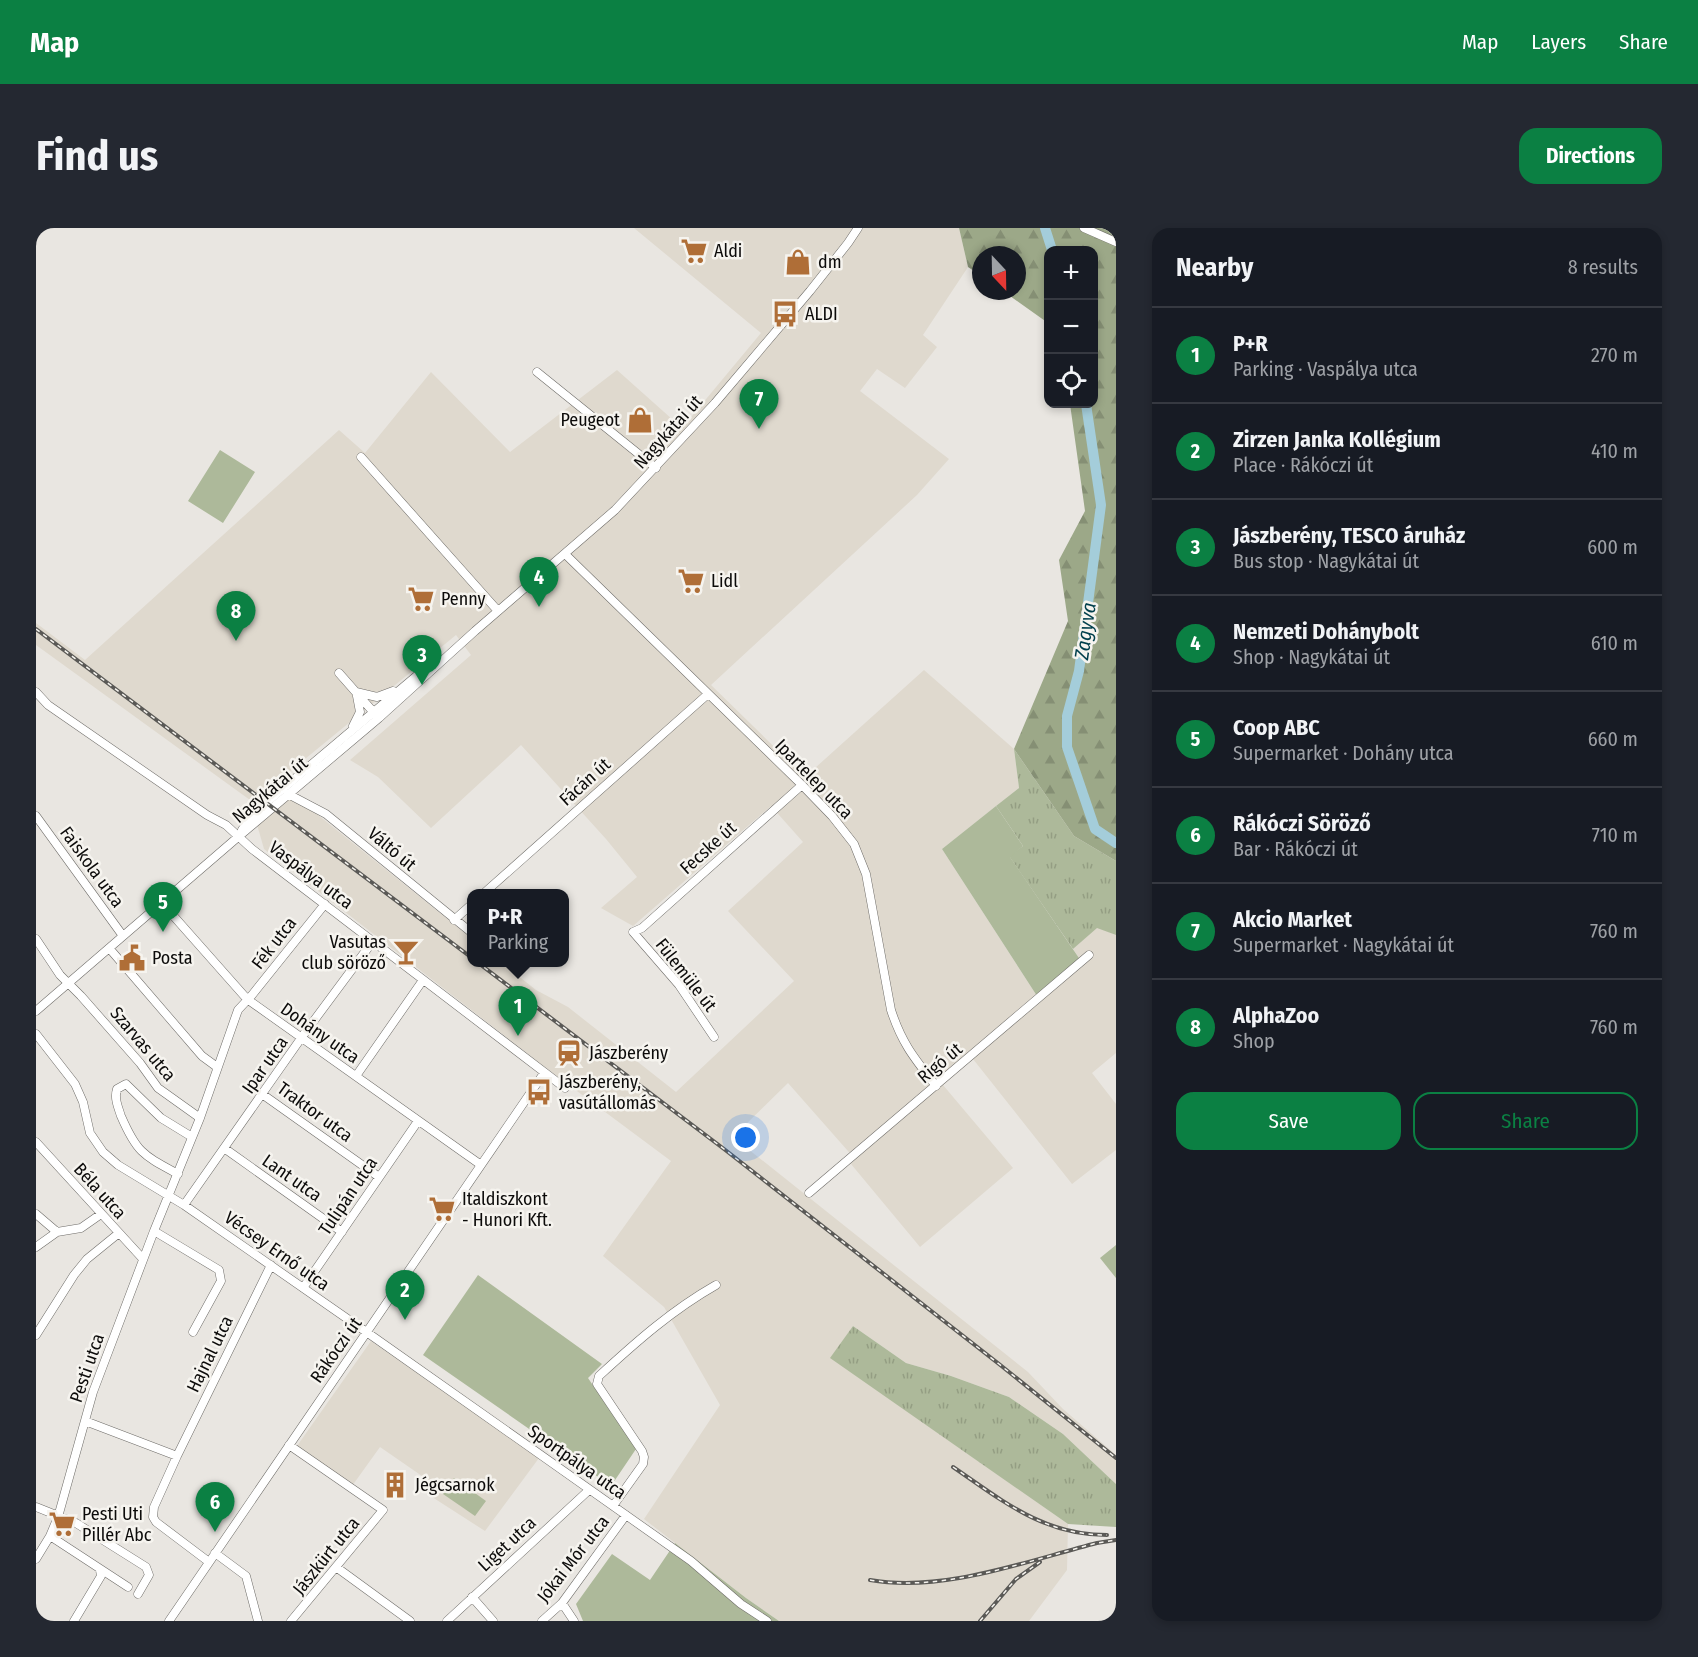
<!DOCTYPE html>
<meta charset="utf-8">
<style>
body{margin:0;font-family:"Fira Sans Condensed",sans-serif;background:#242831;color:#f1f3f6}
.controls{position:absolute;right:18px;top:18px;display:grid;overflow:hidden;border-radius:12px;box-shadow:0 3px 9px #0003}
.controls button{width:54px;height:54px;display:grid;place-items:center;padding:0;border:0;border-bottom:2px solid #363941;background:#171b24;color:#f1f3f6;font:30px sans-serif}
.compass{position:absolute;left:936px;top:18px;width:54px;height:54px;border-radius:50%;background:#171b24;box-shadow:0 3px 9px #0003;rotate:158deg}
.you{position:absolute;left:710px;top:910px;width:21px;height:21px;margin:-15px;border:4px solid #fff;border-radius:50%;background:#1a73e8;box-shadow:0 0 0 9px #1a73e833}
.badge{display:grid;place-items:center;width:39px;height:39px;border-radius:50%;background:#0b8043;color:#fff;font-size:20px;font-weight:700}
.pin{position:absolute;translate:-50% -50px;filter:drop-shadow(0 2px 3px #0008)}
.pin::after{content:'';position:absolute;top:32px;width:21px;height:18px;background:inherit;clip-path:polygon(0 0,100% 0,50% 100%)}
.popup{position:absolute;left:431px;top:661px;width:102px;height:78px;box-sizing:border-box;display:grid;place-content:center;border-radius:12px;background:#171b24;filter:drop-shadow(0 2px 4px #0005);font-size:20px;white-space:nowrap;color:#9ea1a6}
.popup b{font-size:22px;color:#f1f3f6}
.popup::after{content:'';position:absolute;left:50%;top:100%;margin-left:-12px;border:12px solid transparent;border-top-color:#171b24}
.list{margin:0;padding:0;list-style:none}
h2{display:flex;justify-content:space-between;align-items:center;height:78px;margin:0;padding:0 24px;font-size:26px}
h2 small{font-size:20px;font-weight:400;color:#9ea1a6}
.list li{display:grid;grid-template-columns:39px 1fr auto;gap:18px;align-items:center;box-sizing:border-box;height:96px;padding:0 24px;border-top:2px solid #363941}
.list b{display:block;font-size:22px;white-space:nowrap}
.list p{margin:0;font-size:20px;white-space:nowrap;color:#9ea1a6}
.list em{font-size:20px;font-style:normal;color:#9ea1a6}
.actions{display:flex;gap:12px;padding:18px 24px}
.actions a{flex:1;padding:14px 0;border:2px solid #0b8043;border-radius:18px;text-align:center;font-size:21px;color:#0b8043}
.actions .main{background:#0b8043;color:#fff}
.icon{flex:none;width:33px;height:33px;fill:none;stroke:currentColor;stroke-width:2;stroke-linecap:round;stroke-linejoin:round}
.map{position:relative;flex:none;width:1080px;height:1393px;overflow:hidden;border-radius:18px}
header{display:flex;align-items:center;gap:36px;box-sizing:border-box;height:84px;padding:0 30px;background:#0b8043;color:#fff}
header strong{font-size:28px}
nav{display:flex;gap:33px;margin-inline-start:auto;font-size:21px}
.intro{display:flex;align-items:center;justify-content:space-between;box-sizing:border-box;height:144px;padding:0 36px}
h1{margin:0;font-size:42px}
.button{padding:15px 27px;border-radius:18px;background:#0b8043;color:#fff;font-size:21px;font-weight:700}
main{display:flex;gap:36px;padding:0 36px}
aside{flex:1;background:#171b24;border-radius:18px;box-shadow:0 3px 9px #0003}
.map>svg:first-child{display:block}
</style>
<header>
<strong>Map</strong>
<nav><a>Map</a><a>Layers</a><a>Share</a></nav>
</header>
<div class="intro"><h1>Find us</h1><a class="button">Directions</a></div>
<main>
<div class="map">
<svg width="1080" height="1393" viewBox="0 0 1080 1393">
<defs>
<pattern id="grass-tufts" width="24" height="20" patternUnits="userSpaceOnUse" patternTransform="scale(1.5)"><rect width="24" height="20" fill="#adb99a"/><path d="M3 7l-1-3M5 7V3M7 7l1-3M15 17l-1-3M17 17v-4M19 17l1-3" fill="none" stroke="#949e83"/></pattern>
<pattern id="forest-firs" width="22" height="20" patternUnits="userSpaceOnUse" patternTransform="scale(1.5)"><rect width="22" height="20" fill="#9ca888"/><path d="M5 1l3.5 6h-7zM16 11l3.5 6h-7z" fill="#858f74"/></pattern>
</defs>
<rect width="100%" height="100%" fill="#e9e6e1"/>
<!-- built -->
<path fill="#dfd9ce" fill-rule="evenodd" d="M598 0H923L932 39 887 107 901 119 869 160 841 141 824 163 913 231 881 267 675 457 769 549 888 442 978 521 983 560 906 621 1001 768 1045 733 1037 721 1061 699 1080 707V825L1056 845 1080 876V922L1036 956 937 831 907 857 977 940 884 1019 815 936 819 931 752 855 697 909 992 1144 1027 1181 1080 1227V1256L1027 1206 973 1169 915 1148 870 1135 817 1098 795 1130 1032 1296 1031 1342 993 1393H743L710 1370 608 1291 684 1177 628 1079 567 1028 635 933 510 840 228 621 214 572 0 417V395L49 432 303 202 329 225 395 144 474 224 581 142 646 200 725 105ZM420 407 435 427 314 532 342 549 395 600 485 517 570 611 601 649 565 680 597 698 735 578 767 614 692 683 758 753 640 864 532 779 500 762 466 735 436 734 435 710 241 554Z
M335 1113 503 1230 449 1303 393 1267 399 1257 344 1219 316 1258 261 1218Z"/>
<!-- grass -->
<path fill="url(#grass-tufts)" d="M978 521 1038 608 1080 633V707L1061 700 1037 721 973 628 987 618 960 578 983 560Z
M817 1098 870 1135 915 1148 973 1169 1027 1206 1080 1256V1299L1032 1296 794 1130Z"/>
<!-- forest -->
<path fill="url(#forest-firs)" d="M923 0H1080V633L1038 608 978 521 1032 393 1023 332 1049 283 1034 176H1058V22H1012V95L967 63H981V27H945V48L932 39Z"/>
<!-- garden -->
<path fill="#adb99a" d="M184 222 219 244 187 295 152 273Z
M960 578 987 618 974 629 1045 733 1001 768 906 621Z
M1080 1017V1050L1064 1030Z
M442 1047 566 1136 552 1150 600 1221 575 1258 387 1127Z
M418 1250 450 1273 439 1288 407 1266Z
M639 1315 710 1370 743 1393H547L540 1376 576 1326 614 1352Z"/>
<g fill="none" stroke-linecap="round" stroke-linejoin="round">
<!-- river -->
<path stroke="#a4cdda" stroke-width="10" d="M1009 0 1016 22
M1050 176 1065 277 1043 443 1031 488V519L1059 601 1080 615"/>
<!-- minor casing -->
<g stroke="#6e6c68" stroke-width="9">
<path id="minor" d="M1048 0 1080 14
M501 144 620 240
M325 229 462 383
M529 326 766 557 796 588 818 616 830 646 855 782C866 816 879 831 900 858
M303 445 340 487
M0 464 12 477 171 587 190 597 216 621 529 860
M320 464 341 469 357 463
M317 498 324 484 321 468
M252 566 290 586 436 705
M0 588 87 708
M206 602 214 590 231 574 397 434
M447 666 672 466
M126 675 211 771 445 937
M418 692 436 676
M0 711 24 747 45 768 104 835 122 860 164 890
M73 720 166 828 181 839
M0 783 202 609 343 490 439 403 579 282 679 175 774 63 812 15 822 0
M0 806 39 856 47 874 54 905 67 924 82 937 148 977 339 1110 655 1333 705 1376 731 1393
M678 809 643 757 597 704 606 700 766 557
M320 848 387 752
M226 866 343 949
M0 914 107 1031
M188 920 306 1004
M142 946C107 927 101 925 85 888 82 879 78 870 81 861L90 856 125 890 156 909
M773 965 1053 727
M148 977 268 806 337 713
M0 986 21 1004
M118 1003 183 1042 185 1053 157 1104
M0 1019 21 1004 45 1000 65 986
M267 1060 382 893
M0 1107 38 1047 51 1031 83 1005
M49 1193 141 1228
M253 1217 347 1282 255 1393
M577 1278 607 1236 608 1229 606 1223 561 1156 563 1148C600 1114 636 1082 680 1057
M0 1279 40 1295 110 1339 113 1347 102 1366
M14 1308 92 1359
M179 1325 210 1348 222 1393
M0 1331 14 1308 22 1289 57 1164 118 1003 164 890 202 782 216 767 289 676
M173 1334 120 1294 117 1289 118 1279 141 1228 235 1037
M300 1339 374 1393
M436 1369 457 1393
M526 1375 538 1393
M38 1393 65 1348 64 1342
M133 1393 508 845
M411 1393 553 1262
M506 1393 526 1375 590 1287"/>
</g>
<!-- minor -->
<use href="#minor" stroke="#fff" stroke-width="8"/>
<!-- rail casing -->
<g stroke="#5a5956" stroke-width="4">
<path id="rail" d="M0 401 436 730
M441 734 688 921 963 1136 1080 1230
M917 1239C967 1273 1007 1307 1071 1307
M834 1352C907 1365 990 1333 1061 1315L1080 1312
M944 1393 980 1351 1004 1334"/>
</g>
<!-- rail -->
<use href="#rail" stroke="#f6f4ef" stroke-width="1.5" stroke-dasharray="4.5" stroke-linecap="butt"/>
</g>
<!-- icons -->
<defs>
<g id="supermarket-bare" transform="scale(2.07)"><path d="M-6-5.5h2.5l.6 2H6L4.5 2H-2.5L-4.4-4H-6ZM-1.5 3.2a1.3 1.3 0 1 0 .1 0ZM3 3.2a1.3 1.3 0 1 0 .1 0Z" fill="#af6e37" stroke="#f6f4ef" stroke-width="2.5" paint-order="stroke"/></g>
<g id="shop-bare" transform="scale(2.07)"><path d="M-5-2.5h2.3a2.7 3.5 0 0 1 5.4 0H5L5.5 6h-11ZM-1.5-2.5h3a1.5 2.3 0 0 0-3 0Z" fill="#af6e37" stroke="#f6f4ef" stroke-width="2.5" paint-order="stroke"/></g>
<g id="bus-bare" transform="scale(2.07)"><path d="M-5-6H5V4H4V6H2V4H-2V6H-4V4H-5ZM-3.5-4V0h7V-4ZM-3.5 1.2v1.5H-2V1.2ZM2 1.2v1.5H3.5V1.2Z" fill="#af6e37" stroke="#f6f4ef" stroke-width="2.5" paint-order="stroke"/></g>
<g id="bar-bare" transform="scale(2.07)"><path d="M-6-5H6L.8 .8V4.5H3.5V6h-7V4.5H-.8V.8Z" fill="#af6e37" stroke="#f6f4ef" stroke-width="2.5" paint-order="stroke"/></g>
<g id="civic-bare" transform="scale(2.07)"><path d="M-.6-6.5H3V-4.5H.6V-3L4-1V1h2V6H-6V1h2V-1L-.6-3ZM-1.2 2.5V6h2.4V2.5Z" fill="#af6e37" stroke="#f6f4ef" stroke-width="2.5" paint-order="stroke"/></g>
<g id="station-bare" transform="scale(2.07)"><path d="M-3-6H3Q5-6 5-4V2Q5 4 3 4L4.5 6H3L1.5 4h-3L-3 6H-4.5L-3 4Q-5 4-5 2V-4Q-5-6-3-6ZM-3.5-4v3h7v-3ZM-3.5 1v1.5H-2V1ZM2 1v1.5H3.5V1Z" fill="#af6e37" stroke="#f6f4ef" stroke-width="2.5" paint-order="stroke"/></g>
<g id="building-bare" transform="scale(2.07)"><path d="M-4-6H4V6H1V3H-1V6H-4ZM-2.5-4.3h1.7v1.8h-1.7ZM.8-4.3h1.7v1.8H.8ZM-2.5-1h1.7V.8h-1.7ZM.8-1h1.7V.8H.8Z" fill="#af6e37" stroke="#f6f4ef" stroke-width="2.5" paint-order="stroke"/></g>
</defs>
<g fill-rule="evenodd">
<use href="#supermarket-bare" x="658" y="23"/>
<use href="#shop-bare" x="762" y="34"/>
<use href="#bus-bare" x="749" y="86"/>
<use href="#shop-bare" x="604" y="192"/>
<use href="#supermarket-bare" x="655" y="353"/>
<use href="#supermarket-bare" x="385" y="371"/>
<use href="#bar-bare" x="370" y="724"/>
<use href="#civic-bare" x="96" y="730"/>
<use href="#station-bare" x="533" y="825"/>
<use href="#bus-bare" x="503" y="864"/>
<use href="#supermarket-bare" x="406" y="981"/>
<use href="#building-bare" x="359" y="1257"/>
<use href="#supermarket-bare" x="26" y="1296"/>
</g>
<g text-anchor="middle" stroke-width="5" stroke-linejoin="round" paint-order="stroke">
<!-- poi labels -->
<g font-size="18" fill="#0c0b0a" stroke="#f6f4ef" text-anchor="start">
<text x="678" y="29">Aldi</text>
<text x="782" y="40">dm</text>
<text x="769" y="92">ALDI</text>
<text x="584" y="198" text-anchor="end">Peugeot</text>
<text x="675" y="359">Lidl</text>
<text x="405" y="377">Penny</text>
<text x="350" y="720" text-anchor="end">Vasutas<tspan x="350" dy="21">club söröző</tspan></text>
<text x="116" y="736">Posta</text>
<text x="553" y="831">Jászberény</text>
<text x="523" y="860">Jászberény,<tspan x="523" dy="21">vasútállomás</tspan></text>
<text x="426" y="977">Italdiszkont<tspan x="426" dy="21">- Hunori Kft.</tspan></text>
<text x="379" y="1263">Jégcsarnok</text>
<text x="46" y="1292">Pesti Uti<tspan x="46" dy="21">Pillér Abc</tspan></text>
</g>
<!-- street labels -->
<g font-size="18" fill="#0c0b0a" stroke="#f6f4ef">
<text transform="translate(632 204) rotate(-48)" y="6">Nagykátai út</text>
<text transform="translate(778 551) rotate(46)" y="6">Ipartelep utca</text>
<text transform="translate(549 554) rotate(-42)" y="6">Fácán út</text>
<text transform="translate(234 562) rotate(-40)" y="6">Nagykátai út</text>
<text transform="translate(672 620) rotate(-42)" y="6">Fecske út</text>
<text transform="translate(356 621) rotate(40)" y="6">Váltó út</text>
<text transform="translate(56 639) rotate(54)" y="6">Faiskola utca</text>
<text transform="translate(275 647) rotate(37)" y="6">Vaspálya utca</text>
<text transform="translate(238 715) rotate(-52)" y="6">Fék utca</text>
<text transform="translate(650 747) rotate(52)" y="6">Fülemüle út</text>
<text transform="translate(284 805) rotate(35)" y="6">Dohány utca</text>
<text transform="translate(107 816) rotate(50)" y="6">Szarvas utca</text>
<text transform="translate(904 835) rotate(-40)" y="6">Rigó út</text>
<text transform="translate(229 837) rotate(-55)" y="6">Ipar utca</text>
<text transform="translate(279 884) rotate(36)" y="6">Traktor utca</text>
<text transform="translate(256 950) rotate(35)" y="6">Lant utca</text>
<text transform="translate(64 963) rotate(48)" y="6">Béla utca</text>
<text transform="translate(312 968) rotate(-56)" y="6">Tulipán utca</text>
<text transform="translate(241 1023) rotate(35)" y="6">Vécsey Ernő utca</text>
<text transform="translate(300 1122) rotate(-55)" y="6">Rákóczi út</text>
<text transform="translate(174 1126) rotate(-64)" y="6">Hajnal utca</text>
<text transform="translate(51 1140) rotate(-71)" y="6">Pesti utca</text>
<text transform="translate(541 1234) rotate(35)" y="6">Sportpálya utca</text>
<text transform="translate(471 1316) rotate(-43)" y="6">Liget utca</text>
<text transform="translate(290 1328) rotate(-51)" y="6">Jászkürt utca</text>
<text transform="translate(537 1331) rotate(-52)" y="6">Jókai Mór utca</text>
</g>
<!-- water labels -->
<g font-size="20" font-style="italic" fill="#003f4c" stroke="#f6f4ef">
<text transform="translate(1049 403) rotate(-82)" y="7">Zagyva</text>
</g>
</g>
</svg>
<div class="controls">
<button>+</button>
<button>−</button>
<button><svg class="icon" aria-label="locate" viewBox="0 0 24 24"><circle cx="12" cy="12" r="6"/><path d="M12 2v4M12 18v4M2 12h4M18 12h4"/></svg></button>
</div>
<svg class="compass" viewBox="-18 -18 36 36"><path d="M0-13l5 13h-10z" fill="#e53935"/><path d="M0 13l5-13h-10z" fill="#9ea1a6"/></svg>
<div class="you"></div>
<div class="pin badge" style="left:482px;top:808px">1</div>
<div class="popup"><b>P+R</b>Parking</div>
<div class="pin badge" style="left:369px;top:1092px">2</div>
<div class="pin badge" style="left:386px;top:457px">3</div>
<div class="pin badge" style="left:503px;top:379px">4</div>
<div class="pin badge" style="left:127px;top:704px">5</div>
<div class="pin badge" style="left:179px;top:1304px">6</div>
<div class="pin badge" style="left:723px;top:201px">7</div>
<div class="pin badge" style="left:200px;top:413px">8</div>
</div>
<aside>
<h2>Nearby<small>8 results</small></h2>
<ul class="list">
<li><span class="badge">1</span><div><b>P+R</b><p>Parking · Vaspálya utca</p></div><em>270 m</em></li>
<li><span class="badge">2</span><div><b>Zirzen Janka Kollégium</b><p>Place · Rákóczi út</p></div><em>410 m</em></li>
<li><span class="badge">3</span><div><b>Jászberény, TESCO áruház</b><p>Bus stop · Nagykátai út</p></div><em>600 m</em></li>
<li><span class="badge">4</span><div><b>Nemzeti Dohánybolt</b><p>Shop · Nagykátai út</p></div><em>610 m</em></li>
<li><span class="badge">5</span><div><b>Coop ABC</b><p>Supermarket · Dohány utca</p></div><em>660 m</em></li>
<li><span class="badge">6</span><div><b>Rákóczi Söröző</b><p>Bar · Rákóczi út</p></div><em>710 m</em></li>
<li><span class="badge">7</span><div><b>Akcio Market</b><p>Supermarket · Nagykátai út</p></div><em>760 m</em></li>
<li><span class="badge">8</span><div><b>AlphaZoo</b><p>Shop</p></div><em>760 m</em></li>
</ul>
<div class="actions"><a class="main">Save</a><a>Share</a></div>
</aside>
</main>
